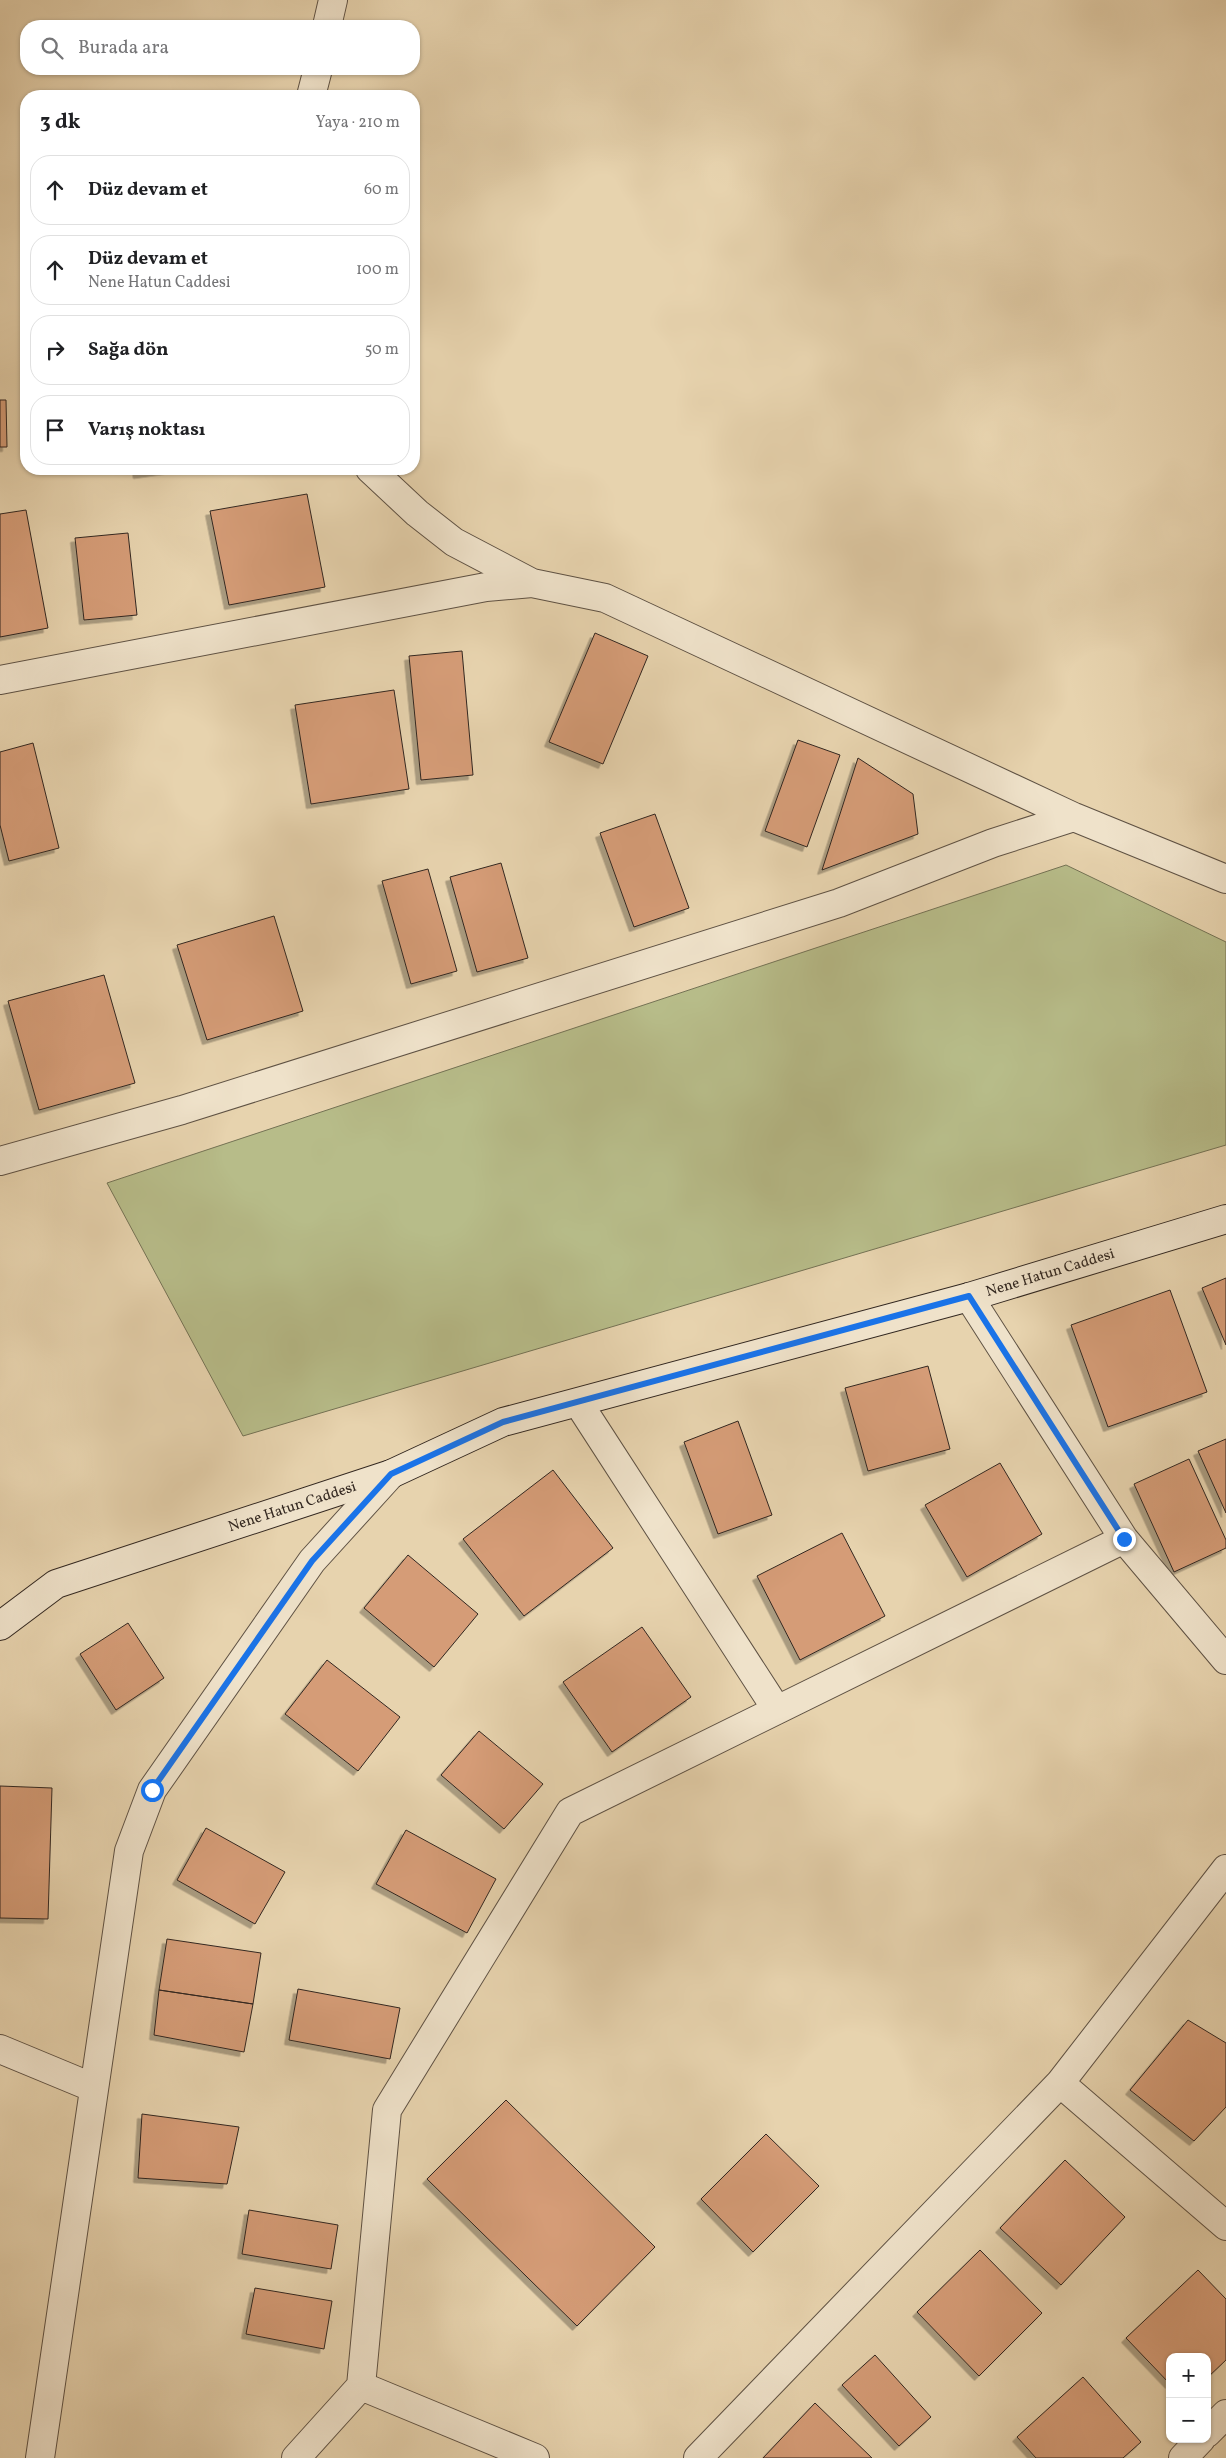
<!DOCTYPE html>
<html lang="tr">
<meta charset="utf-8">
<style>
body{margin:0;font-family:Vollkorn,serif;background:#f2f2f2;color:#202124}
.controls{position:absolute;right:15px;bottom:15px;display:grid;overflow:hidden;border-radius:10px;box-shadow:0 1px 4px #0004}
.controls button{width:45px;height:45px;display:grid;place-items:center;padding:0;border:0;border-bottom:1px solid #e0e0e0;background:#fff;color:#202124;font:25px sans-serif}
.stop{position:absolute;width:15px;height:15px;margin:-11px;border:4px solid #1a73e8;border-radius:50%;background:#fff}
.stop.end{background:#1a73e8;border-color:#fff;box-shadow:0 1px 5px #0008}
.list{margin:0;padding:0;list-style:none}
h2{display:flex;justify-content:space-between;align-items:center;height:65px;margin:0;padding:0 20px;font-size:21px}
h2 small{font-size:16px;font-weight:400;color:#757577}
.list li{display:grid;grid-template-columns:32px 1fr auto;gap:15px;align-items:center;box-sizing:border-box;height:70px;margin:0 10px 10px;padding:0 10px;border:1px solid #e0e0e0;border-radius:20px}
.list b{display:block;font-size:19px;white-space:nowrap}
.list p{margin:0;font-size:16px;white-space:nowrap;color:#757577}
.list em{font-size:16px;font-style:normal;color:#757577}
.icon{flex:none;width:28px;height:28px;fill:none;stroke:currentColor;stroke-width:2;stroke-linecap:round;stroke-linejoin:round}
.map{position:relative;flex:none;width:1226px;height:2458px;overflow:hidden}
.search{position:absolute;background:#fff;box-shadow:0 1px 4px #0004;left:20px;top:20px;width:400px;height:55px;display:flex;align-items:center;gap:12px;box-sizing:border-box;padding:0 18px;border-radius:20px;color:#757577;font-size:19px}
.panel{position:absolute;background:#fff;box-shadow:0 1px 4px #0004;left:20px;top:90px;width:400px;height:385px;border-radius:20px}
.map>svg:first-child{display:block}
</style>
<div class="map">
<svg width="1226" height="2458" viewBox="0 0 1226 2458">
<defs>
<filter id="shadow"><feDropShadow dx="-4.5" dy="4.5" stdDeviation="0" flood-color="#0004"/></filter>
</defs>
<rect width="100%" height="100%" fill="#e7d3ae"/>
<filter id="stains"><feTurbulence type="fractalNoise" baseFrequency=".004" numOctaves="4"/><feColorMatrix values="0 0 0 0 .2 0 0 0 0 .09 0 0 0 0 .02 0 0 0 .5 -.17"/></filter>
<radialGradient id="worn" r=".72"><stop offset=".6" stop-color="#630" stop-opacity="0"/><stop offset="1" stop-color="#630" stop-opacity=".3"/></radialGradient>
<!-- green -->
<path fill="#b7bc89" stroke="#747254" d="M1066 865 1226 942V1145L243 1436 107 1183Z"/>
<!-- building -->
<path fill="#d59c77" stroke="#322720" filter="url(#shadow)" d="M0 400H6L7 447H0Z
M137 469H173L138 474Z
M307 494 325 587 229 605 210 511Z
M26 510 48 628 0 637V514Z
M128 533 137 615 84 620 75 538Z
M595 633 648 656 603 764 549 742Z
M462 651 473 775 421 780 409 656Z
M394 690 409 789 311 804 295 705Z
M798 740 840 755 807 847 765 831Z
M33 743 59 848 9 861 0 825V752Z
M858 758 913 794 918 834 822 870Z
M655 814 689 908 634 927 600 833Z
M501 863 528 958 477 972 450 877Z
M428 869 457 971 411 984 382 881Z
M274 916 303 1011 207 1040 177 945Z
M104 975 135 1083 39 1110 8 1001Z
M1226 1278V1345L1202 1288Z
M1170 1290 1207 1392 1108 1427 1071 1325Z
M928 1366 950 1449 868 1471 845 1388Z
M738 1421 772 1515 718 1534 684 1442Z
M1226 1439V1513L1198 1451Z
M1189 1459 1226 1540V1548L1174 1572 1134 1484Z
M1000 1463 1042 1534 967 1577 925 1505Z
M553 1470 613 1548 524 1616 463 1539Z
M842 1533 885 1616 800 1660 757 1576Z
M408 1555 478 1614 434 1667 364 1608Z
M128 1623 164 1678 116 1710 80 1654Z
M642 1627 691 1697 612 1752 563 1682Z
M327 1660 400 1717 358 1771 285 1714Z
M479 1731 543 1784 504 1829 441 1775Z
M0 1786 52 1788 48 1919 0 1918Z
M206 1828 285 1872 255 1924 177 1880Z
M406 1830 496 1879 467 1933 376 1884Z
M167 1939 261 1953 253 2004 159 1990Z
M298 1989 400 2008 390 2059 289 2040Z
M159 1990 253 2004 244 2052 154 2035Z
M1188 2020 1226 2043V2107L1194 2141 1130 2090Z
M506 2100 655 2247 577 2326 427 2179Z
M142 2114 239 2127 227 2184 138 2178Z
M766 2134 819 2186 753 2252 701 2199Z
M1065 2160 1125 2217 1061 2285 1000 2228Z
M249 2210 338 2225 331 2269 242 2254Z
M980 2250 1042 2313 979 2376 917 2312Z
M1198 2270 1226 2299V2360L1207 2378V2357H1170V2384L1126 2338Z
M255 2288 332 2301 324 2349 246 2334Z
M875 2355 931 2417 899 2446 842 2385Z
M1083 2377 1141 2442 1123 2458H1036L1017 2437Z
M815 2403 872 2458H763Z"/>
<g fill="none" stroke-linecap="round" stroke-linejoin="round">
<!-- street casing -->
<g stroke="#5f5244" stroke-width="30">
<path id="street" d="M327 26 333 0
M311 96 318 69
M370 469 417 513 454 542 532 583 605 598 1074 817 1226 879
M0 680 486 587 532 583
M0 1161 182 1110 839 903 993 843 1074 817
M969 1297 1124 1539
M579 1404 777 1710
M0 2049 94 2088
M1060 2083 1226 2226
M361 2386 535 2458
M1207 2433 1226 2414
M40 2458 129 1851 152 1790 312 1561 391 1474
M296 2458 361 2386 387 2110 570 1812 1124 1539 1226 1660
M698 2458 1060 2083 1226 1869
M1183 2458 1201 2439"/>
</g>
<!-- secondary casing -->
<g stroke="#322720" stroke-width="30">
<path id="secondary" d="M0 1626 56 1584 391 1474 503 1422 969 1297 1226 1219"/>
</g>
<!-- street -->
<use href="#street" stroke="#efe2ca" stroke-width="28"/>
<!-- secondary -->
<use href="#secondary" stroke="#efe2ca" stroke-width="28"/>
</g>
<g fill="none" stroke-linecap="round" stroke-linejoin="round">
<!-- route -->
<path stroke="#1a73e8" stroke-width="6" d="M152 1790 312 1561 391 1474 503 1422 969 1296 1124 1539"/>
</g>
<g text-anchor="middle" stroke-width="5" stroke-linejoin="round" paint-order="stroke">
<!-- street labels -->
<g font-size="15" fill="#322720" stroke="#efe2ca">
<text transform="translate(1050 1272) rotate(-17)" y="5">Nene Hatun Caddesi</text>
<text transform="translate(292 1506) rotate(-18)" y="5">Nene Hatun Caddesi</text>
</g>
</g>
<rect width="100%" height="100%" filter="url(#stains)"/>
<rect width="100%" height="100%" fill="url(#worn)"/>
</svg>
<div class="controls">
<button>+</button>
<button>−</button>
</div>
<div class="stop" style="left:152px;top:1790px"></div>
<div class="stop end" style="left:1124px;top:1539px"></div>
<div class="search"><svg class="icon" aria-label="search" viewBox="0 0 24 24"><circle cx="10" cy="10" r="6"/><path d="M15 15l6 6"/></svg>Burada ara</div>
<section class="panel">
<h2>3 dk<small>Yaya · 210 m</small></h2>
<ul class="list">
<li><svg class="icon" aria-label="ahead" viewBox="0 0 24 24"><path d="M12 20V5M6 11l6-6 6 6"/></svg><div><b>Düz devam et</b></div><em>60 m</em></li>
<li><svg class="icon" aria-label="ahead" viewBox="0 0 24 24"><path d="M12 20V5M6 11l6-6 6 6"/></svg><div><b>Düz devam et</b><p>Nene Hatun Caddesi</p></div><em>100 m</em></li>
<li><svg class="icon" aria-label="right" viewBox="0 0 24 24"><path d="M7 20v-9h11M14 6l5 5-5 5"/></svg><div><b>Sağa dön</b></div><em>50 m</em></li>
<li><svg class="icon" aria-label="arrive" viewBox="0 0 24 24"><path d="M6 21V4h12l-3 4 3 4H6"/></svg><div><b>Varış noktası</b></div></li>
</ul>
</section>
</div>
